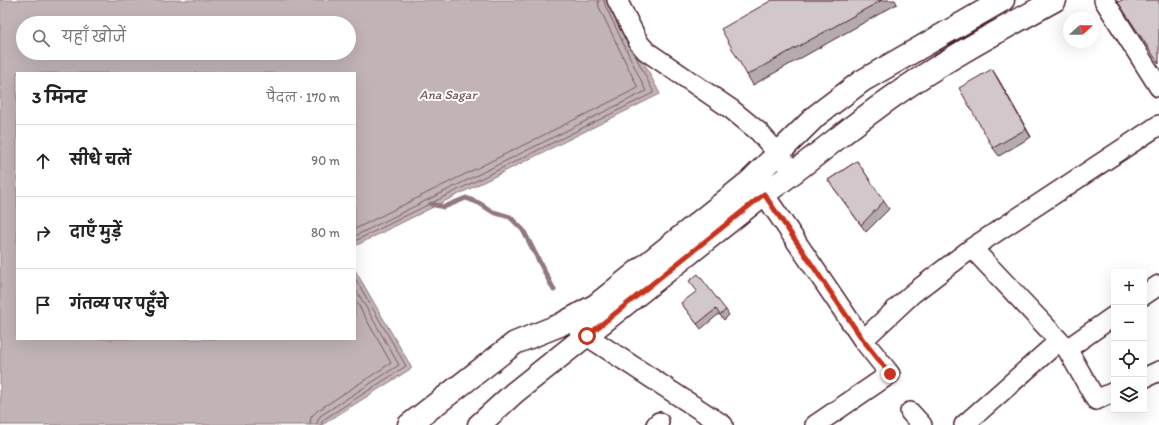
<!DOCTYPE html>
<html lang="hi">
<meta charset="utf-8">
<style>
body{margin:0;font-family:Itim,"Playpen Sans Deva",sans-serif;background:#f2f2f2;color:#222}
.controls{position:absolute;right:12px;bottom:12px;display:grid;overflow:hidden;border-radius:0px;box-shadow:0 4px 16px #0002}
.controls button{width:36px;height:36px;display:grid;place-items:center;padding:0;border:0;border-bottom:1px solid #e0e0e0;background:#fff;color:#222;font:20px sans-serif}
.compass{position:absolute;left:1063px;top:12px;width:36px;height:36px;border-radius:50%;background:#fff;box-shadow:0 4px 16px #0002;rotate:69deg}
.stop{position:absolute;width:12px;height:12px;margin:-9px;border:3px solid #c8321e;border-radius:50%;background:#fff}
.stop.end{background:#c8321e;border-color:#fff;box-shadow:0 1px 4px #0008}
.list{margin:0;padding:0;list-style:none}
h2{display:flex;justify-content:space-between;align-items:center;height:52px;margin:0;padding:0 16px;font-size:17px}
h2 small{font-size:13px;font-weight:400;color:#767676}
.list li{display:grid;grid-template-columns:26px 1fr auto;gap:12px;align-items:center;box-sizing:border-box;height:72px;padding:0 16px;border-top:1px solid #e0e0e0}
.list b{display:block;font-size:15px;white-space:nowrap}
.list em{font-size:13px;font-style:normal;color:#767676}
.icon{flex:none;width:22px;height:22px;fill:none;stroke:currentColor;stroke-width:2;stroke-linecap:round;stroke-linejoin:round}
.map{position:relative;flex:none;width:1159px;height:425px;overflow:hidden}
.search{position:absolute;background:#fff;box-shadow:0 4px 16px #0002;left:16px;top:16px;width:340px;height:44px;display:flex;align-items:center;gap:10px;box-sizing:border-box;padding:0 14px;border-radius:22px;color:#767676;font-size:15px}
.panel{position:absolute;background:#fff;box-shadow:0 4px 16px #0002;left:16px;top:72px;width:340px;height:268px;border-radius:0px}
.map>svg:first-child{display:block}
</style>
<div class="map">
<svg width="1159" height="425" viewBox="0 0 1159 425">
<rect width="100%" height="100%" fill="#fff"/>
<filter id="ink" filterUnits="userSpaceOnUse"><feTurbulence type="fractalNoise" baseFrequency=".025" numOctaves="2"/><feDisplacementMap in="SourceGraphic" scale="8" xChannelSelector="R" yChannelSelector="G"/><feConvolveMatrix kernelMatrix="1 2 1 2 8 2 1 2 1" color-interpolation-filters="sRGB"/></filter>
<g filter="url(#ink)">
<!-- water -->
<path fill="#c1b3b6" stroke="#91787e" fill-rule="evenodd" d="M0 0H612L660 94 355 246V73H17V339H355V270L412 368 322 425H0ZM23 23H349V53H23Z"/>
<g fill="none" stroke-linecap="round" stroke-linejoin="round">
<!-- shore -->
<path stroke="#7a5a63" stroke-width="1" d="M355 229 638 88 599 7 598 0
M355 236 646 91 605 5 604 0
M355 241 653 93V91L635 55
M310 425 311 417 317 411 391 363 355 299
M316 425 320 416 399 365 355 288
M321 425 323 420 406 366 355 278"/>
<!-- stream -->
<path stroke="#91787e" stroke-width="5" d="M431 204 444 207 466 198 479 203 493 212 510 217 523 230 554 290"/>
<!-- street casing -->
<g stroke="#4a1f2b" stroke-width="22">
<path id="street" d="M617 0 639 43 646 51 731 109 759 132 795 173
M1104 0 1159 87
M754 184 764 194 863 340 890 374 815 425
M972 248 1067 349 1096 400 1114 392
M1144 295 1159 285
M569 320 587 336 723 425
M863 340 912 294 972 248 1159 125
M1067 349 1114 316
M1144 378 1159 371
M910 412 922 425
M656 425 659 422
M964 425 1059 341"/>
</g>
<!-- secondary casing -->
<g stroke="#4a1f2b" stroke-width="25">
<path id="secondary" d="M409 425 515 343 560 325 596 305 750 181 817 115 862 81 1003 0
M479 425 514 393 764 194C809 163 850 126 895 95 946 59 1001 30 1055 0"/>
</g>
<!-- street -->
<use href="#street" stroke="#fff" stroke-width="19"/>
<!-- secondary -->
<use href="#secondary" stroke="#fff" stroke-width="22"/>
</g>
<!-- wall -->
<path fill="#b5abaf" stroke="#4a1f2b" d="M772 0H895L897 4 753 85 747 75Z
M997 77 1031 137 999 156 993 148Z
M857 161 889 209 866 232 828 180Z
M681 303 726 310 729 315 724 320 719 314 701 329Z"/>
<!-- shaded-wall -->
<path fill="#938b8e" stroke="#4a1f2b" d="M992 69 997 77 1031 137 1026 129Z"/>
<!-- building -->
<path fill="#d2c7cb" stroke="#4a1f2b" d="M772 0H882L747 75 721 29Z
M1122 0H1159V64L1118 2Z
M992 69 1026 129 993 148 959 88Z
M857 161 884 201 861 225 828 180Z
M698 274 726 310 720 315 716 309 697 324 681 303 697 291 689 281Z"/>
</g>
<g fill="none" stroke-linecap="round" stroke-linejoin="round" filter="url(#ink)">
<!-- route -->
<path stroke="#c8321e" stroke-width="5" d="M587 336 764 194 863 340 890 374"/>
</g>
<g text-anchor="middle" stroke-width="4" stroke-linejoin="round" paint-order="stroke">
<!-- water labels -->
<g font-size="13" font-style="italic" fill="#74535c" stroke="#fff">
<text x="448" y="99">Ana Sagar</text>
</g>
</g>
</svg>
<div class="controls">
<button>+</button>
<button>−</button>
<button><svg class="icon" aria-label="locate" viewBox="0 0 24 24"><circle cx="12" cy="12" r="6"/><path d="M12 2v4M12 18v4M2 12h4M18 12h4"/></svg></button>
<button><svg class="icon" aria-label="layers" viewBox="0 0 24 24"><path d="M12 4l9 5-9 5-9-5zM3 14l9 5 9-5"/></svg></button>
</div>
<svg class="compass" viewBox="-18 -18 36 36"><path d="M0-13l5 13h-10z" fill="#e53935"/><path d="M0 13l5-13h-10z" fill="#767676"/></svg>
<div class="stop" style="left:587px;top:336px"></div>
<div class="stop end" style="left:890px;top:374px"></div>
<div class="search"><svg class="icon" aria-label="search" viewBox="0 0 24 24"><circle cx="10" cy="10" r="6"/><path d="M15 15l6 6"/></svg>यहाँ खोजें</div>
<section class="panel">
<h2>3 मिनट<small>पैदल · 170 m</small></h2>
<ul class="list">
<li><svg class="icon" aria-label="ahead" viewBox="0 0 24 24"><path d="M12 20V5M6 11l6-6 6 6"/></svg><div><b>सीधे चलें</b></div><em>90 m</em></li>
<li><svg class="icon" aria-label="right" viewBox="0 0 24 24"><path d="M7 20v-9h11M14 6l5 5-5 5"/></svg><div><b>दाएँ मुड़ें</b></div><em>80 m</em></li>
<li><svg class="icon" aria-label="arrive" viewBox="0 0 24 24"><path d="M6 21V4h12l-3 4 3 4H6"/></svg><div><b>गंतव्य पर पहुँचे</b></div></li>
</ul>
</section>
</div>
